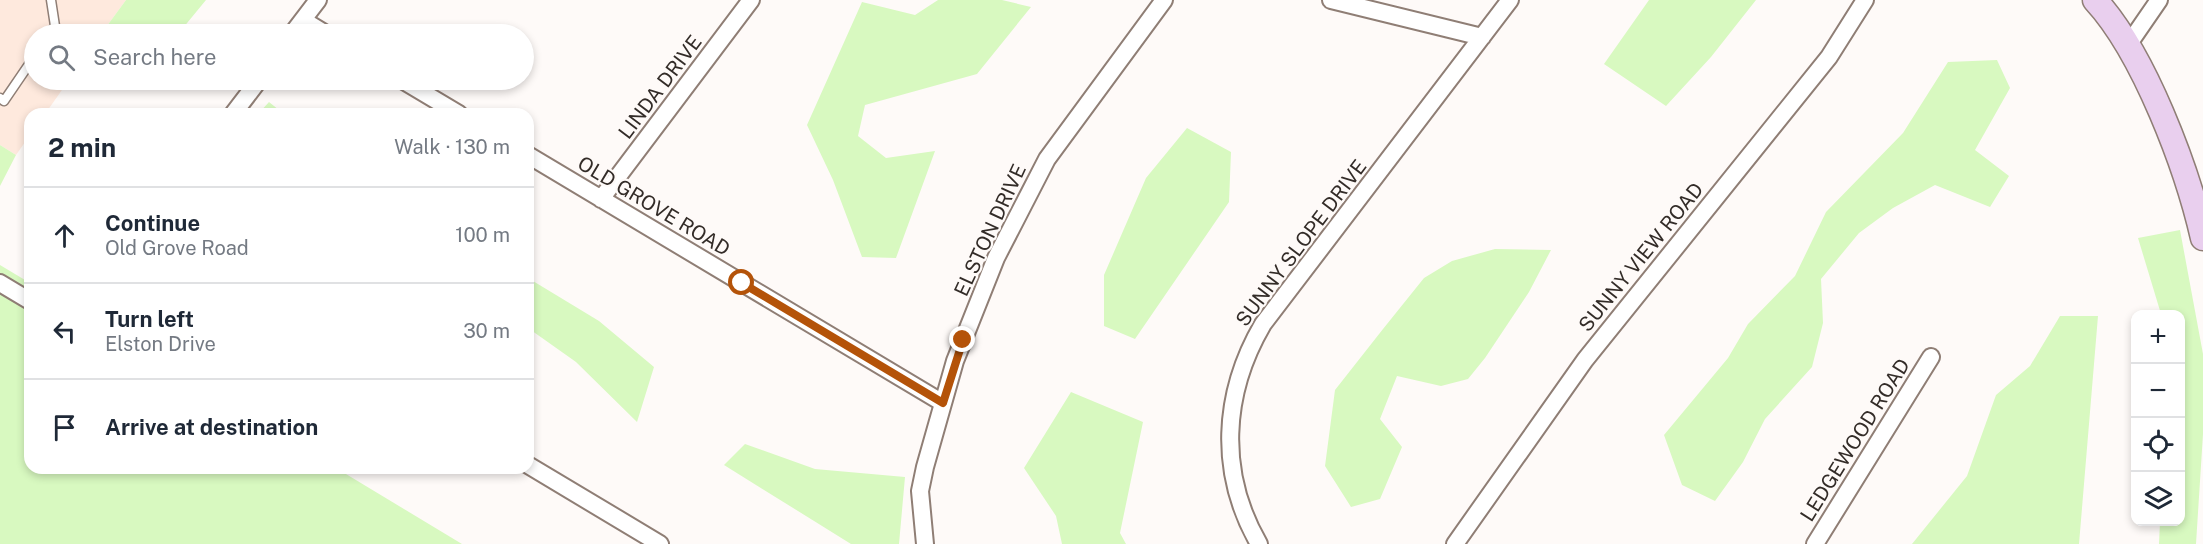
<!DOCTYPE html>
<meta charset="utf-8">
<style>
body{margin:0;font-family:"Public Sans",sans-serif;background:#f6f6f7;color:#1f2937}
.controls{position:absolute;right:18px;bottom:18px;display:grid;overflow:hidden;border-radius:12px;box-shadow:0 3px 9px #0003}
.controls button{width:54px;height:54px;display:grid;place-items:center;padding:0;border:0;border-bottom:2px solid #e0e1e3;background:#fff;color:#1f2937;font:30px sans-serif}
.stop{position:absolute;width:18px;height:18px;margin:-14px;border:4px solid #b45309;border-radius:50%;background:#fff}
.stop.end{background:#b45309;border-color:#fff;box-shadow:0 2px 6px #0008}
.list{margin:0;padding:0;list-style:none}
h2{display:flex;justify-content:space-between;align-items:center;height:78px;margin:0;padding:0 24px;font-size:26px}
h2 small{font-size:20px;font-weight:400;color:#747a83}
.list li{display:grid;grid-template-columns:39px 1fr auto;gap:18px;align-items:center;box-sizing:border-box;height:96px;padding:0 24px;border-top:2px solid #e0e1e3}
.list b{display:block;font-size:22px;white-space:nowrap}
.list p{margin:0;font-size:20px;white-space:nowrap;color:#747a83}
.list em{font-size:20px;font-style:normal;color:#747a83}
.icon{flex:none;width:33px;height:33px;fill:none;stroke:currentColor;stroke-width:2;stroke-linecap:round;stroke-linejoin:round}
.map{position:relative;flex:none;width:2203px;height:544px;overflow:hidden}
.search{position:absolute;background:#fff;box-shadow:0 3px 9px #0003;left:24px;top:24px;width:510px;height:66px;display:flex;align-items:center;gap:15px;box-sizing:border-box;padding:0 21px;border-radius:33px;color:#747a83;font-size:22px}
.panel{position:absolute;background:#fff;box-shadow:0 3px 9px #0003;left:24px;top:108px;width:510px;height:366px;border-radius:18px}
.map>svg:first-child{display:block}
</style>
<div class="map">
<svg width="2203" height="544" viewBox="0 0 2203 544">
<rect width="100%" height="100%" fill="#fefaf8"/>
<!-- built -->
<path fill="#fee9dd" d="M0 0H126L101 34H34V80H69L45 114H30V135L16 155 0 145Z"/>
<!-- green -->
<path fill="#d8f9c0" d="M126 0H206L178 34H101Z
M938 0H1002L1031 7 977 74 865 105 858 136 886 158 935 151 896 258 862 257 833 180 807 125 862 2 915 15Z
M1649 0H1756L1711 57 1666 106 1604 64Z
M1997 60 2010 88 1975 150 2009 176 1990 207 1935 185 1893 208 1859 233 1821 279 1823 323 1812 367 1765 419 1743 462 1715 501 1682 485 1664 435 1728 358 1748 324 1795 276 1826 212 1903 133 1948 62Z
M269 102 284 114H258Z
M1187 128 1231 152 1229 202 1135 339 1104 326V275L1146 178Z
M0 145 16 155 0 186Z
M2180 230 2203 354V434L2196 544H2159L2160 522H2180V314H2161L2138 238Z
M1495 249 1551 250 1529 292 1485 358 1468 379 1441 386 1397 376 1380 419 1402 447 1380 499 1351 507 1325 466 1335 390 1383 329 1424 278 1452 261Z
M0 265 30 283V468H336L462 544H0Z
M528 278 599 321 654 367 637 422 576 362 528 328Z
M2060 316H2098L2079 544H1912L1967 476 1996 395 2030 366Z
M1071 392 1143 422 1120 533 1126 544H1062L1056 516 1024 468Z
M745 444 815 469 905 477 899 544H851L724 465Z"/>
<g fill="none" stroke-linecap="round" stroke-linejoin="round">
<!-- lane casing -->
<g stroke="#8f7e75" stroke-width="11">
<path id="lane" d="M50 34 55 26 51 0
M0 98 4 101 34 57"/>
</g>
<!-- street casing -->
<g stroke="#8f7e75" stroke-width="20">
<path id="street" d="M1331 0 1482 37
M303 20 326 34
M292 34 318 0
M2128 45 2159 0
M402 80 459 114
M233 114 259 80
M528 155 943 403
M601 199 751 0
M0 283 30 301
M528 465 660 544
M925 544 920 491 925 467 955 361 996 258 1047 159 1164 0
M1259 544C1218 473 1222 394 1263 324L1510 0
M1455 544 1585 360 1829 57 1865 0
M1815 544 1931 357"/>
</g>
<!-- secondary casing -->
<g stroke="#8f7e75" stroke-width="27">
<path id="secondary" d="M2095 0C2144 53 2187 168 2203 238"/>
</g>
<!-- lane -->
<use href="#lane" stroke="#fff" stroke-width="8"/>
<!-- street -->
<use href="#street" stroke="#fff" stroke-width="16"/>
<!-- secondary -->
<use href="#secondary" stroke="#e9cfee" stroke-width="24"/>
</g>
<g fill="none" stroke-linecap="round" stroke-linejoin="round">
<!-- route -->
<path stroke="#b45309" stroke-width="8" d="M742 283 943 403 963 340"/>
</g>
<g text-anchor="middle" stroke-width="4.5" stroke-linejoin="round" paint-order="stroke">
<!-- street labels -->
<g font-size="20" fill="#332c28" stroke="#fefaf8">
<text transform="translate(660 87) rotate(-53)" y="7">LINDA DRIVE</text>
<text transform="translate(654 206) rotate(31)" y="7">OLD GROVE ROAD</text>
<text transform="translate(990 230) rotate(-65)" y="7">ELSTON DRIVE</text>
<text transform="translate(1301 243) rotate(-53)" y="7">SUNNY SLOPE DRIVE</text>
<text transform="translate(1641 257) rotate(-51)" y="7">SUNNY VIEW ROAD</text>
<text transform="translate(1855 440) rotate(-58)" y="7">LEDGEWOOD ROAD</text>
</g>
</g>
</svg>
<div class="controls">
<button>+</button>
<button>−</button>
<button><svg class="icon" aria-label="locate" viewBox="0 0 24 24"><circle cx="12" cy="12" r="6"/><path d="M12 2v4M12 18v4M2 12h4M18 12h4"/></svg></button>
<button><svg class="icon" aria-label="layers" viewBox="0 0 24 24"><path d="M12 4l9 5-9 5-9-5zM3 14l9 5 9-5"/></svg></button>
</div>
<div class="stop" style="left:742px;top:283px"></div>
<div class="stop end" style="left:963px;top:340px"></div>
<div class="search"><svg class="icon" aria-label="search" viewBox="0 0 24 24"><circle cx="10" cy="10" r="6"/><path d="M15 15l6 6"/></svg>Search here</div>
<section class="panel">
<h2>2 min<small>Walk · 130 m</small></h2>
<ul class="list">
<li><svg class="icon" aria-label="ahead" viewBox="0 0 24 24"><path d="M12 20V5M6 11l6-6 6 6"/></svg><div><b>Continue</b><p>Old Grove Road</p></div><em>100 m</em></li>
<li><svg class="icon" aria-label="left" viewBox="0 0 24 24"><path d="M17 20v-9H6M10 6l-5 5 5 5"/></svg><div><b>Turn left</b><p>Elston Drive</p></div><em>30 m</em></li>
<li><svg class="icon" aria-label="arrive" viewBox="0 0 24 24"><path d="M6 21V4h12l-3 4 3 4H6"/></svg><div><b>Arrive at destination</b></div></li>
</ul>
</section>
</div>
